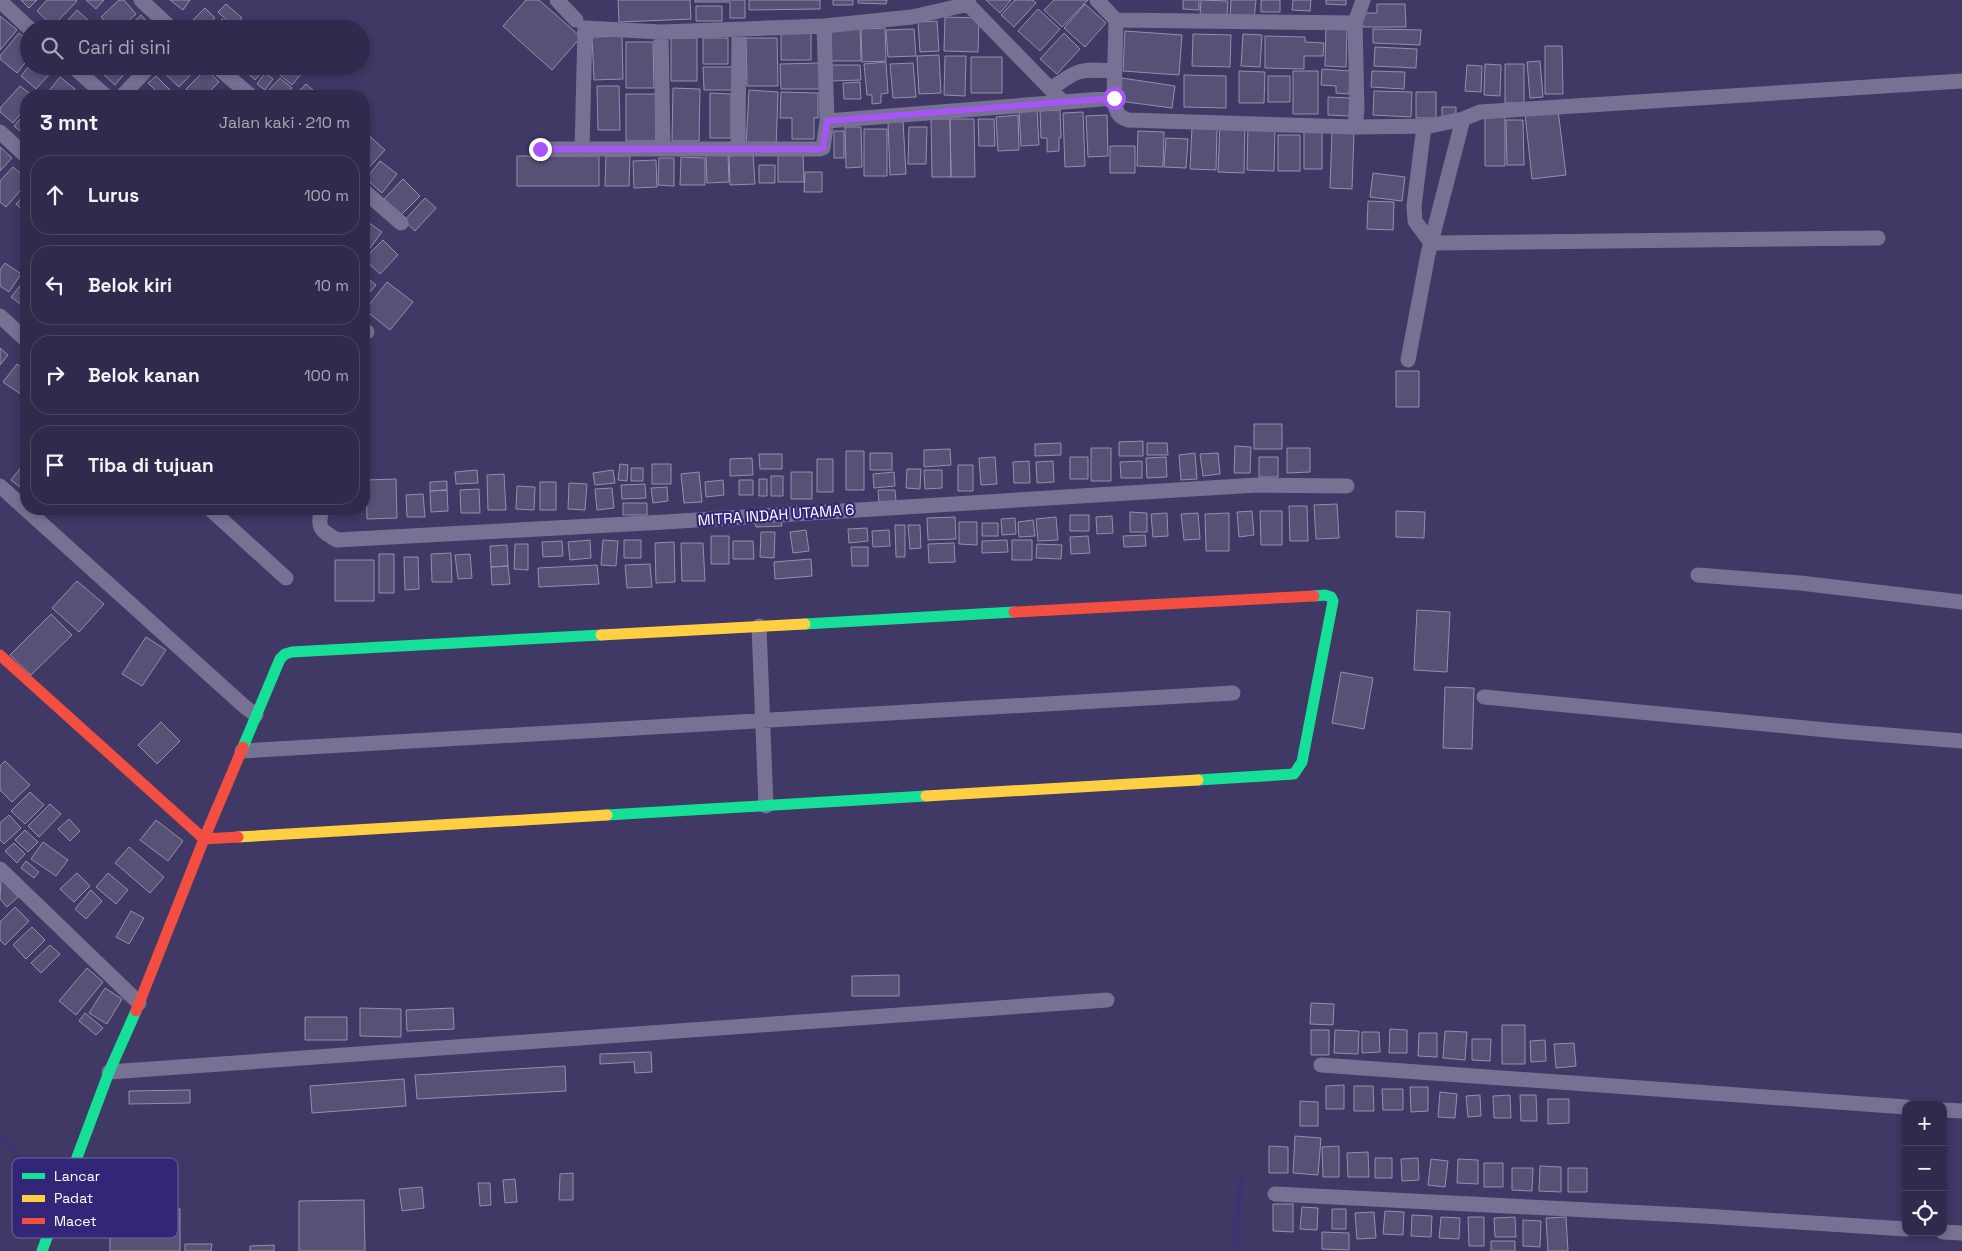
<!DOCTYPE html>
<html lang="id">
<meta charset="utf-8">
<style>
body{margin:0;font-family:"Space Grotesk",sans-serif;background:#383253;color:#f1f3f6}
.controls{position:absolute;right:15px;bottom:15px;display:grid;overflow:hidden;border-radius:10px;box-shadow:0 2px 8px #0003}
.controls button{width:45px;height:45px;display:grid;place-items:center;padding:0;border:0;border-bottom:1px solid #4b4664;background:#302a4c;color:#f1f3f6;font:25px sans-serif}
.stop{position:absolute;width:15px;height:15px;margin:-11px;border:4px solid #a855f7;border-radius:50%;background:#fff}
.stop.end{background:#a855f7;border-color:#fff;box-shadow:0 1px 5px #0008}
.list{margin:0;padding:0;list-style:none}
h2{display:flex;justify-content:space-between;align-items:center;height:65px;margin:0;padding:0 20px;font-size:21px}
h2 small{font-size:16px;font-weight:400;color:#a8a7b5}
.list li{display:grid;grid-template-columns:32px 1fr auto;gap:15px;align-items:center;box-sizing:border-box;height:80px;margin:0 10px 10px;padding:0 10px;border:1px solid #4b4664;border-radius:20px}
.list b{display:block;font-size:19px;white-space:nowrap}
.list em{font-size:16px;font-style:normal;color:#a8a7b5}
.icon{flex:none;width:28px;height:28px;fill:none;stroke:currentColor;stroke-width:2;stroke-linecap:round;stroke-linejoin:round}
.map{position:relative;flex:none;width:1962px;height:1251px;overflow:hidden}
.search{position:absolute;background:#302a4c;box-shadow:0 2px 8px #0003;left:20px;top:20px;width:350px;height:55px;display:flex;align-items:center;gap:12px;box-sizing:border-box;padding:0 18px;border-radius:28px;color:#a8a7b5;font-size:19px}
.panel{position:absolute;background:#302a4c;box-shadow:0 2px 8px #0003;left:20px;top:90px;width:350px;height:425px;border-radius:20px}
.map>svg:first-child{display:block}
</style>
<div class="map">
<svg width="1962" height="1251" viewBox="0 0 1962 1251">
<rect width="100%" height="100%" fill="#403865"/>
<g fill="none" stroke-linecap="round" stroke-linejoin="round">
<!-- stream -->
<path stroke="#3f3471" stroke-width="5.5" d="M0 1137 34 1172
M1234 1251 1241 1179"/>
</g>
<!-- building -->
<path fill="#575176" stroke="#948fab" d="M21 0H37L29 8Z
M47 0H76L77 1 53 26 37 11Z
M86 0H104L96 9Z
M119 0H124L136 14 120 29H112L101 17Z
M170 0H190L183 10Z
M526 0H539L581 37 552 70 503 26Z
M618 0H690L691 19 619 22Z
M695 0H745V18H730V2H695Z
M749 0H820V9L749 10Z
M833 0H853V5H833Z
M858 0H887L886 4 858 3Z
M986 0H1011L1000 13Z
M1015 0H1033L1036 3 1014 27 1001 15Z
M1054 0H1088L1062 27 1044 10Z
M1183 0H1199V10L1183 9Z
M1201 0 1228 1 1227 17 1200 16Z
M1231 0H1256L1254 19 1230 17Z
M1261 0H1280V12H1261Z
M1293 0H1311L1310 11 1292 10Z
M1326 0H1346V5L1326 4Z
M226 4 242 18 234 27 218 12Z
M1085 4 1106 23 1085 47 1064 28Z
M1377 4H1405L1406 27H1363L1362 13H1377Z
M696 6H722V21H696Z
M205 8 215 18 204 29H194L189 24Z
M1038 9 1060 29 1040 51 1018 31Z
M77 10 89 21 81 29H60Z
M141 15 153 29H126Z
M0 16 17 30 0 50Z
M945 17 979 18 978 52 944 51Z
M222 19 232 29H213Z
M937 21 939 51 920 52 918 22Z
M831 27H860L861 61H831Z
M1326 27 1347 28 1346 67 1325 66Z
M885 28 886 61 862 62 861 29Z
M914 29 916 56 888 57 886 30Z
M1373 29 1421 30 1420 45 1373 43Z
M781 31H811V60H781Z
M1125 31 1182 35 1179 75 1123 71Z
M19 33 29 41V58L17 73 0 59V56Z
M1064 33 1080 49 1057 74 1040 59Z
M1193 34 1231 35 1230 67 1192 66Z
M1243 34 1262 35 1260 67 1241 66Z
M622 36 623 79 594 80 592 37Z
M1265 36 1305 37V42L1324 43 1323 56H1304V69L1265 68Z
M671 38H697V81H671Z
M703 38H728V64H703Z
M746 38H777L778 86H747Z
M626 42H653L654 88H626Z
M1545 46H1562L1563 94H1545Z
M1375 47 1417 49 1416 68 1374 66Z
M939 55 941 93 919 94 917 56Z
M945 56H966L965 96 944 95Z
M971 57H1002V93H971Z
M1540 61 1543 97 1530 98 1527 62Z
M886 62 888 93 881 94V103L872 104V95H867L864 64Z
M820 63 821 89H781L780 64Z
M913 63 916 97 893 98 890 64Z
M1485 64 1501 65 1500 96 1484 95Z
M1505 64H1524V103H1505Z
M832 65H860L861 80 832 81Z
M1467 65 1482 66 1481 92 1465 91Z
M29 66H51L54 69 36 89 21 76Z
M94 66H131L115 85Z
M162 66H195L197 68 179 87 160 69Z
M248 66H268L255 80 244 70Z
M275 66H294L302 73 292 85 273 69Z
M703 67H735V90H704Z
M206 69 219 82 205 96H194L186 89Z
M1322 69 1350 71 1349 94 1336 93V86L1321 85Z
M1239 71 1265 72 1264 103H1239Z
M1293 71H1318V114H1293Z
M1372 71 1405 72 1404 89 1371 87Z
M265 73 273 79 265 90 257 84Z
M1184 75 1226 76V108L1184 107Z
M156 76 175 95 174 96H161L148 83Z
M1268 76H1290V102H1268Z
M60 77 75 89 70 96H45Z
M280 78 292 88 284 96H270L266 93Z
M1122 78 1175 86 1172 108 1119 101Z
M860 82 861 99H844L843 83Z
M306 84 320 96H294Z
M20 86 33 96H26V107L13 123 0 112V108Z
M597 86H619L620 130H598Z
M673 88 700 89 699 141H672Z
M749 90 778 92 776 148 746 146Z
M1374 91 1412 92 1411 117 1373 115Z
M781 92 818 93V118H814V139H792V118H780Z
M1416 92H1436V118H1416Z
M710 93 731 94V138H710Z
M626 94H656V141H626Z
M1328 97 1350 98 1349 116 1328 115Z
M1442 107H1456V119H1442Z
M1037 109 1039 145 1021 146 1019 110Z
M1060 110 1061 138H1059V151L1047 152V138H1041L1040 111Z
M1558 110 1566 175 1532 179 1525 114Z
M26 112V136L14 126Z
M1083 112 1085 166 1065 167 1063 113Z
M1018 115 1019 150 998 151 996 117Z
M1107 115 1108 156 1088 157 1086 116Z
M1485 115H1505V166H1485Z
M931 119H950L951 177H932Z
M950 119H974L975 177H951Z
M978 119H994L995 146H979Z
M1506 120H1523L1524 165H1507Z
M903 121 906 174 890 175 888 122Z
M1220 123 1245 124 1244 173 1218 172Z
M1248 125 1275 126 1274 171 1247 170Z
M845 127H861L862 167 846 168Z
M909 127H927L926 164H908Z
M1192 127 1217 128 1216 170 1190 169Z
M864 129H887V176H864Z
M1304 129H1322V169H1304Z
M834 131H844V158H834Z
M1138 131 1164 132 1163 167 1137 166Z
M365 132 385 150 364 173V133Z
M1332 132 1354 133 1352 189 1330 188Z
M1278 135H1300V171H1278Z
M1166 138 1188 139 1186 168 1164 167Z
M1110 146H1135V173H1110Z
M0 147 12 158 0 171Z
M728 154 729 182 707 183 706 155Z
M753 154 755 184 730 185 729 156Z
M778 154H803L804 182H778Z
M517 156H599V186H517Z
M606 156H630L629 186H605Z
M681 157 705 158V185H680Z
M659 158H674V186L658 185Z
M656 160 657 187 634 188 633 161Z
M380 161 397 174 382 193 366 179Z
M759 165H775V183H759Z
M13 167 26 178V184L6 207 0 202V181Z
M805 172H822V192H804Z
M1373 173 1405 177 1402 201 1370 197Z
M403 179 420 196 401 215 384 199Z
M26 193V213L16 204Z
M425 198 436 208 415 231 404 221Z
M1368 201 1394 202 1393 230 1367 229Z
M368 222 382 232 364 256V228Z
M383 240 398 255 380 274 364 259Z
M5 263 21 274 9 292 0 286V270Z
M364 275 376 285 364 299Z
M23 282 26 284V308L11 297Z
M387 282 413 302 390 330 365 310Z
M0 348 8 355 0 365Z
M17 364 26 371V390L22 395 3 382Z
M1396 371H1419V407H1396Z
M1254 424H1282V449H1254Z
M1143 441V456H1119V442Z
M1061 443V455L1035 456V444Z
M1147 443H1167L1168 455H1147Z
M1235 446 1251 447 1250 473H1234Z
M1091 448H1111V481H1091Z
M1287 448H1310V472L1287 473Z
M950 449 951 465 924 467V450Z
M846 451H864V490H846Z
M870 453H892V470H870Z
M1195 453 1197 479 1181 480 1179 455Z
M1218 453 1220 474 1203 476 1200 454Z
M759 454H782V469H760Z
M995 457 997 484 981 485 979 458Z
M1070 457H1088V479H1070Z
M1166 457 1167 477 1147 478 1146 458Z
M1259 457H1278V477H1259Z
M752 458 753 475 730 476V459Z
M817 459H833V492H817Z
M26 461V492L11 480Z
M1029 461 1030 483H1014L1013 462Z
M1053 461 1054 482 1037 483 1036 462Z
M1142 461V478H1121L1120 462Z
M620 464 628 465 627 481 618 480Z
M652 464H671V484H652Z
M958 465H973V491H958Z
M631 468H643V481H631Z
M907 469H921L920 489 906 488Z
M477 470 478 483 456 484 455 472Z
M613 470 615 483 595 485 593 473Z
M924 470H942V488L925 489Z
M699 472 702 502 684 503 681 474Z
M791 472H812V499H791Z
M894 472 895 486 874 488 873 474Z
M504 474 506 510H488L487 475Z
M771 476H783V496H771Z
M396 479 397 518 367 519 366 480Z
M759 479H767V496H759Z
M723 480 724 495 706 497 705 482Z
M739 480H753V495H739Z
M447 481V490L430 491V482Z
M540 482H556V510H540Z
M569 483 587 484 585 510 568 509Z
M645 484 646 498 622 499 621 485Z
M517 486 535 487 534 510 516 509Z
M667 487 668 501 653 503 651 488Z
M612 488 614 508 597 510 595 489Z
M479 489 480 513H461L460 490Z
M447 490 448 511 431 512 430 491Z
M878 490H895L896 501 879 502Z
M423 494 425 517H407L406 495Z
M623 503H647V515H623Z
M1337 504 1339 538 1316 539 1314 505Z
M1289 506H1307L1308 541H1290Z
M1252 511 1254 535 1239 537 1237 512Z
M1260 511H1282V545H1261Z
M1396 511 1425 512 1424 538 1396 537Z
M1130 512 1147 513V532H1130Z
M1167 513 1168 536 1153 537 1151 514Z
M1198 513 1200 539 1184 540 1181 514Z
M1229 513V551H1206L1205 514Z
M1070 515H1089V531H1070Z
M1112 516 1113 533 1097 534 1096 517Z
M955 517 956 539 928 540 927 518Z
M1056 517 1058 540 1038 541 1036 519Z
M781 518 782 526 756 527 755 519Z
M1015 518 1016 534 1002 535 1001 519Z
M1033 520 1035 536 1019 537 1018 522Z
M959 522H977V545L959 544Z
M982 523H998V536H982Z
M895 525H905V557H896Z
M908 525H920L921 548 910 549Z
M867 528 868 541 849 543 848 529Z
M806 530 809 551 793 553 790 532Z
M889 530 890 546 873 547 872 531Z
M761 532H775L774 558 760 557Z
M1145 535 1146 546 1124 547 1123 536Z
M711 536H729V564H711Z
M1088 536 1090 553 1071 554 1070 537Z
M590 540 591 558 570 560 568 542Z
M603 540 618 541 616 566 601 565Z
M624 540H641V558H624Z
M1007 540 1008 552 982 553V541Z
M1012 540H1032V560H1012Z
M562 541 563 556 543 557 542 542Z
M733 541H753L754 559H733Z
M674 542 675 582 656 583 655 543Z
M681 543H703L705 581H682Z
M954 543 955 562 929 563 928 544Z
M515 544H528V570L514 569Z
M1037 544 1062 545 1061 559 1036 558Z
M507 545 508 566 491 567 490 546Z
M851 547H868V566H852Z
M451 553 452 582H432L431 554Z
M379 554H394V593H379Z
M470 554 472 578 458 579 455 555Z
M404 557H418L419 589 405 590Z
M811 559 812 576 775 579 774 562Z
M335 560H374V601H335Z
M650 564 652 587 627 588 625 565Z
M597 565 599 584 539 587 538 568Z
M508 566 510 584 492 585 491 567Z
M77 581 104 604 79 632 52 608Z
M1417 610 1450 612 1447 672 1414 670Z
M51 614 72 635 31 675 10 655Z
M146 637 166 650 142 686 122 674Z
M1341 672 1373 678 1364 729 1332 723Z
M1445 687 1474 688 1472 749 1443 748Z
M161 722 180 741 157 764 138 745Z
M5 761 30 785 12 802 0 790V766Z
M30 792 44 805 25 824 11 811Z
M50 804 61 814 39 837 28 826Z
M9 815 21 828 4 844 0 840V823Z
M69 819 80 831 70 841 58 829Z
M156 820 183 841 168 861 140 840Z
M25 830 38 842 28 852 15 840Z
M43 842 68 860 56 876 31 859Z
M14 843 25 854 17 863 5 851Z
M129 847 164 877 150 893 115 863Z
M26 861 39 872 34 878 21 868Z
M77 873 90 886 74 902 60 889Z
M108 873 128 890 116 904 96 887Z
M1 878 18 897 7 907 0 899Z
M91 890 102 901 86 919 75 909Z
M15 907 29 921 5 945 0 940V922Z
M131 911 144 918 129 944 116 937Z
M32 927 45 940 26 959 13 945Z
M50 945 60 954 41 973 31 963Z
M87 968 103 982 76 1015 59 1001Z
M899 975V996H852V976Z
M105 988 122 999 107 1024 89 1013Z
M1311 1003 1334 1004 1333 1025 1310 1024Z
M360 1008 401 1009V1037L360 1036Z
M453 1008 454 1029 407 1031 406 1010Z
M85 1013 103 1028 96 1035 79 1021Z
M305 1017H347V1040H305Z
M1502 1025H1525V1064H1502Z
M1390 1029 1407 1030V1053H1389Z
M1311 1030H1329V1055H1311Z
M1335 1030 1359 1031 1358 1054 1334 1053Z
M1445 1031 1467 1032 1465 1060 1443 1058Z
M1362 1032H1379L1380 1052 1362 1053Z
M1419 1033H1437V1057L1418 1056Z
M1472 1039H1491L1490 1061 1472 1060Z
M1545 1040 1546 1061 1531 1062 1530 1041Z
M1574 1043 1576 1066 1556 1068 1554 1044Z
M651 1052 652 1072 635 1073 634 1062 600 1064V1054Z
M565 1066 566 1091 417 1099 415 1075Z
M404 1079 406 1106 312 1113 310 1086Z
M1344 1085V1109H1326V1086Z
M1354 1086H1373L1374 1111H1354Z
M1410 1087H1428V1111L1411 1112Z
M1382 1089H1403V1110H1383Z
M190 1090V1103L129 1104V1091Z
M1440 1092 1457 1094 1455 1118 1438 1117Z
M1480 1095 1481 1116 1468 1117 1466 1096Z
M1510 1095 1511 1118H1494L1493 1096Z
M1520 1095H1536L1537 1121H1521Z
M1548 1099H1569V1123L1548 1124Z
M1300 1101 1318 1102V1126H1300Z
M1295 1136 1321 1138 1318 1175 1293 1173Z
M1269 1146 1288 1147V1173H1269Z
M1339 1146V1177H1323L1322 1147Z
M1368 1152 1369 1177H1348L1347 1153Z
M1375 1158H1392V1178H1375Z
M1418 1158 1419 1180 1402 1181 1401 1159Z
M1431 1159 1448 1161 1445 1187 1428 1185Z
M1458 1159 1478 1160V1184L1457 1183Z
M1484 1163H1503V1187H1484Z
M1540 1166 1561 1167V1192L1539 1191Z
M1512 1168H1533L1532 1191 1512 1190Z
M1568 1168H1587V1192H1568Z
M573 1173V1200H559L560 1174Z
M515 1179 517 1202 505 1203 503 1180Z
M478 1183H490L491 1205 480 1206Z
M422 1187 424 1208 402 1211 399 1189Z
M364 1200 365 1251H299V1201Z
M1273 1204H1293V1232L1273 1231Z
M1302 1207 1318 1208 1317 1230 1300 1229Z
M110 1208 180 1209V1251H110Z
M1332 1209H1346V1229H1332Z
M1385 1211 1404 1212 1403 1235 1383 1234Z
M1374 1212 1376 1238 1357 1239 1355 1213Z
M1412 1215 1432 1216 1431 1237 1411 1236Z
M1441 1217 1460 1218 1459 1239 1439 1238Z
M1468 1217H1484V1246H1469Z
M1515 1217 1516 1237H1495L1494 1218Z
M1566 1217 1568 1251H1548L1546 1218Z
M1523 1220 1541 1221 1540 1247 1523 1246Z
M1322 1232 1349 1233V1250L1322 1249Z
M1491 1241H1515V1251H1491Z
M185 1244H212L211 1251H185Z
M274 1245V1251H250V1246Z"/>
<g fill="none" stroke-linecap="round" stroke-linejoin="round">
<!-- street -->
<path stroke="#777294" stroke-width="15" d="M141 0 172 29
M557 0 576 20
M964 0 1062 101
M1097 0 1116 20 1114 98
M0 1 30 29
M1116 20 1355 23 1357 110 1355 127
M1355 23 1363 0
M824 26 827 121
M661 32 663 149
M72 66 106 96
M216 66 251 96
M1051 89C1079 68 1081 69 1115 71
M122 96 150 66
M1424 126 1414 206 1415 221 1431 243 1878 238
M0 132 26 156
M540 149H820L823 148 827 121 1114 98C1116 110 1116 116 1128 120L1355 127 1430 126 1463 119 1480 112 1962 81
M738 149 739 30
M582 150 585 28 661 32 824 26 912 17 969 4
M364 191 401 223
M0 316 26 340
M364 329 367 332
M1408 360 1428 254 1463 119
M0 486 245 707 256 715
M210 509 286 578
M322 509C317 528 320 530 337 540L665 522 1257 485 1347 486
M1698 575 1800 583 1962 602
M759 626 766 806
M1484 697 1837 731 1962 741
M242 751 1233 693
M0 869 139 1003
M1321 1065 1906 1107
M109 1072 1107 1000
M1943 1110 1962 1111
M1275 1194 1704 1216 1906 1229
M1943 1232 1962 1233"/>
<!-- fast -->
<path stroke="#16e098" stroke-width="11" d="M805 624 1014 612
M243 747 280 659 285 654 292 652 601 635
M1198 780 1294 774 1302 762 1333 601 1331 597 1325 595 1314 596
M607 815 926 796
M42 1251 109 1072 136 1011"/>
<!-- slow -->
<path stroke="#ffcf43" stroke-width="11" d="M601 635 805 624
M926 796 1198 780
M238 837 607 815"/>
<!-- jam -->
<path stroke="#f24e42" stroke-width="11" d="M1014 612 1314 596
M0 655 204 839 243 747
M136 1011 204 839 238 837"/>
</g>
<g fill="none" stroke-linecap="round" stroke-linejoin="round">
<!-- route -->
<path stroke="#a855f7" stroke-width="6" d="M540 149H820L823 148 827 121 1114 98"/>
</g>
<g text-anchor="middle" stroke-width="4.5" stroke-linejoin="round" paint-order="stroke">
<!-- street labels -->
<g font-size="15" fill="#fff" stroke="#332578">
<text transform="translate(776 515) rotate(-4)" y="5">MITRA INDAH UTAMA 6</text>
</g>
</g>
<!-- legend -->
<rect x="12" y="1158" width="166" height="80" rx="8" fill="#332578" stroke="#7066a0" stroke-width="1"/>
<rect x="22" y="1173" width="23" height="6" fill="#16e098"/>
<rect x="22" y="1195" width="23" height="7" fill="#ffcf43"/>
<rect x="22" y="1218" width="23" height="6" fill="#f24e42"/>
<g font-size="14" fill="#fff">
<text x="54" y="1181">Lancar</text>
<text x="54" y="1203">Padat</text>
<text x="54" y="1226">Macet</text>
</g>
</svg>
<div class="controls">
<button>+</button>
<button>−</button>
<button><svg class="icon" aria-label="locate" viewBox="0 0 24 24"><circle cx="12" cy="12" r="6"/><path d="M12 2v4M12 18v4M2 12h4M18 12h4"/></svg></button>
</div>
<div class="stop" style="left:1114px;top:98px"></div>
<div class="stop end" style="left:540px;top:149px"></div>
<div class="search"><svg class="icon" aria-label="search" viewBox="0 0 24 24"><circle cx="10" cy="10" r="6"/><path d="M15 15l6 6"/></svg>Cari di sini</div>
<section class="panel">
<h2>3 mnt<small>Jalan kaki · 210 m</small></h2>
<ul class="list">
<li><svg class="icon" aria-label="ahead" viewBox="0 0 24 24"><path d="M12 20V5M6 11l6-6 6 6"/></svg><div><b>Lurus</b></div><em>100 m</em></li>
<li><svg class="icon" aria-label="left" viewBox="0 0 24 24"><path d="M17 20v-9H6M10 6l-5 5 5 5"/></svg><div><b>Belok kiri</b></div><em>10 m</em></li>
<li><svg class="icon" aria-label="right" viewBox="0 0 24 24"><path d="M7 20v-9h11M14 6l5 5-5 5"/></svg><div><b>Belok kanan</b></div><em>100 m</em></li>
<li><svg class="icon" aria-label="arrive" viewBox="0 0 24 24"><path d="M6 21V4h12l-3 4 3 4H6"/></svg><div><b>Tiba di tujuan</b></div></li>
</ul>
</section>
</div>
